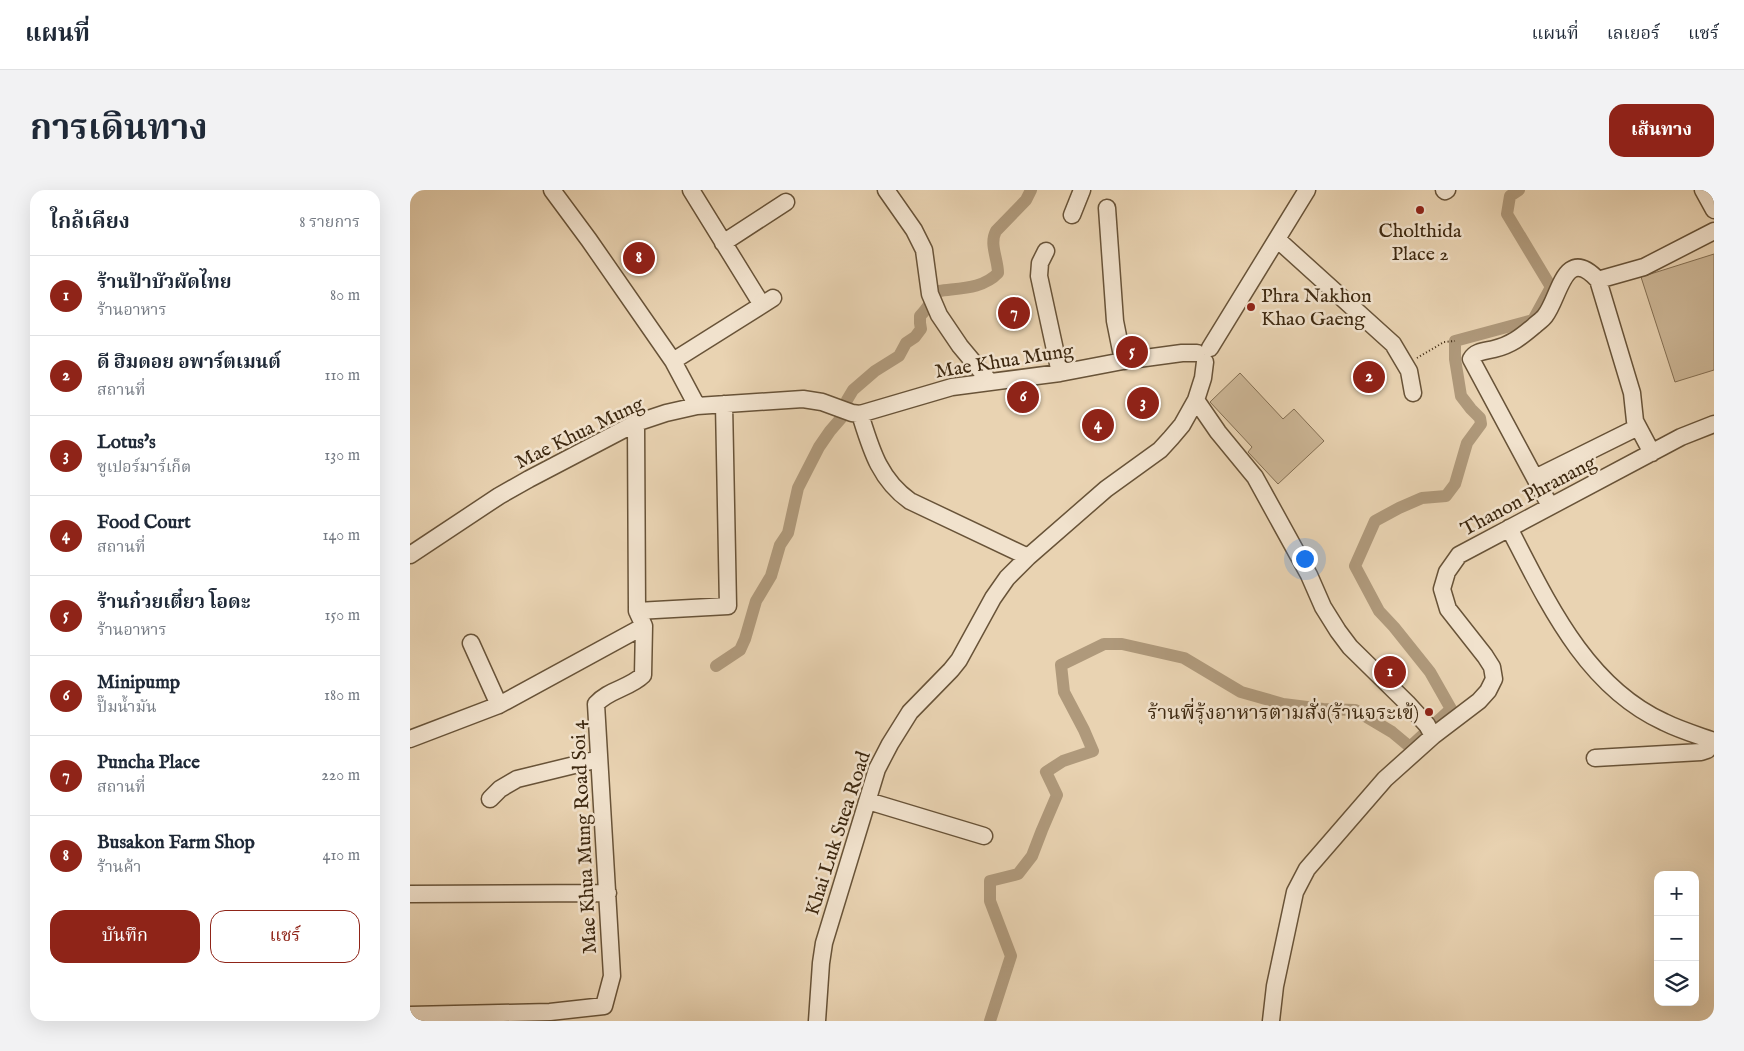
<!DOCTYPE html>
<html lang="th">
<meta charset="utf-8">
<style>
body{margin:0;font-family:"IM FELL English","Noto Serif Thai",serif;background:#f2f2f3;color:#1f2937}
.controls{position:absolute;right:15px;bottom:15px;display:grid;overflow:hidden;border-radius:10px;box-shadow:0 5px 20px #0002}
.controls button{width:45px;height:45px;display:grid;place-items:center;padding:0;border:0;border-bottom:1px solid #e0e1e3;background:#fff;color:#1f2937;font:25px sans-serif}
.you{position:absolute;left:894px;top:368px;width:18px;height:18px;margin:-12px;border:4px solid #fff;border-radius:50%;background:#1a73e8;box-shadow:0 0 0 8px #1a73e833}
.badge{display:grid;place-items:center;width:32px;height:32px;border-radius:50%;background:#8f2418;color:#fff;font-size:16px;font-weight:700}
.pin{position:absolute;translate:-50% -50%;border:2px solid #fff;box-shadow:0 1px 5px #0006}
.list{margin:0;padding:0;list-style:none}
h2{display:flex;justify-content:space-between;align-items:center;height:65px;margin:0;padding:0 20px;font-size:21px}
h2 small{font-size:16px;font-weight:400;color:#747a83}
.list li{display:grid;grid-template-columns:32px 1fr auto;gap:15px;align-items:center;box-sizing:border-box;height:80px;padding:0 20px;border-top:1px solid #e0e1e3}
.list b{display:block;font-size:19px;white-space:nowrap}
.list p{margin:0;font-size:16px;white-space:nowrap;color:#747a83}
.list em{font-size:16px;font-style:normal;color:#747a83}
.actions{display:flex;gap:10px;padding:15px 20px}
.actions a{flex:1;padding:11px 0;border:1px solid #8f2418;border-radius:15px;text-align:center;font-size:18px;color:#8f2418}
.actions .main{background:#8f2418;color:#fff}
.icon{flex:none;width:28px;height:28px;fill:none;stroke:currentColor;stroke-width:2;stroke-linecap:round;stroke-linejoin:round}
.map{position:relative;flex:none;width:1304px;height:831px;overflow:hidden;border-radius:15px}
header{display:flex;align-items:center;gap:30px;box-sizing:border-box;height:70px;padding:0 25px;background:#fff;border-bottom:1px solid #e0e1e3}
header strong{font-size:24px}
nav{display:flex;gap:28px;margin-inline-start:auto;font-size:18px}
.intro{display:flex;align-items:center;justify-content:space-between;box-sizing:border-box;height:120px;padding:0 30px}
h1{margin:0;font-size:35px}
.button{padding:12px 22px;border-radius:15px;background:#8f2418;color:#fff;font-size:18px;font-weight:700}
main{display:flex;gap:30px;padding:0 30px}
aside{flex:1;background:#fff;border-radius:15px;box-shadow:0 5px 20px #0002}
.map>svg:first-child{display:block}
</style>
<header>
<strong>แผนที่</strong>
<nav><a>แผนที่</a><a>เลเยอร์</a><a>แชร์</a></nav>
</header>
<div class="intro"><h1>การเดินทาง</h1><a class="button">เส้นทาง</a></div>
<main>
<aside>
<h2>ใกล้เคียง<small>8 รายการ</small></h2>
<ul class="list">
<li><span class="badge">1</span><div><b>ร้านป้าบัวผัดไทย</b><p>ร้านอาหาร</p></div><em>80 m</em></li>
<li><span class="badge">2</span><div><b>ดี ฮิมดอย อพาร์ตเมนต์</b><p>สถานที่</p></div><em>110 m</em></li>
<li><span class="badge">3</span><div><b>Lotus's</b><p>ซูเปอร์มาร์เก็ต</p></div><em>130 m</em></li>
<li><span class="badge">4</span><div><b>Food Court</b><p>สถานที่</p></div><em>140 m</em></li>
<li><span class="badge">5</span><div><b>ร้านก๋วยเตี๋ยว โอดะ</b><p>ร้านอาหาร</p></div><em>150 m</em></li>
<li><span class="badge">6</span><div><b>Minipump</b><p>ปั๊มน้ำมัน</p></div><em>180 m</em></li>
<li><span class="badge">7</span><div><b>Puncha Place</b><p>สถานที่</p></div><em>220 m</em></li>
<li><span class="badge">8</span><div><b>Busakon Farm Shop</b><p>ร้านค้า</p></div><em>410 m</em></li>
</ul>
<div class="actions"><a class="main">บันทึก</a><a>แชร์</a></div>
</aside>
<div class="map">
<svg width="1304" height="831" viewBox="0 0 1304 831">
<rect width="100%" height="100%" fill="#e9d3b2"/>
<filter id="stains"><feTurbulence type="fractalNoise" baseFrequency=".004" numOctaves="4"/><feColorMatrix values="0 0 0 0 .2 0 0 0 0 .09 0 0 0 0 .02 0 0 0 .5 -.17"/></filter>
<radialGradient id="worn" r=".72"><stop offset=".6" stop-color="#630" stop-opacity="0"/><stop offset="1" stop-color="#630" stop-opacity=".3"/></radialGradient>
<!-- green -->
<path fill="#ccb696" stroke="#846f53" d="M1304 64V180L1265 192 1231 87Z
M830 183 873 229 884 219 914 251 868 294 838 262 842 257 800 212Z"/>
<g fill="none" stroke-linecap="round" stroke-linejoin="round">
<!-- canal -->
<path stroke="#af997b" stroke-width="12" d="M435 217 437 210 443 200 465 181 489 166 496 153 505 147 511 139 510 133V126C519 117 521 110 529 101 549 98 573 99 588 83 588 69 579 54 586 41L616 10 621 0
M306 476 330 460 335 449 346 411 361 386 370 355 378 343 388 298 409 257 420 241 433 226
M580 831 601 766 580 711V691L608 684 622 666 632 640 647 605 636 582 653 571 683 561 674 540 654 502 651 475 694 454H712L774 468 831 502 873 514 913 519 945 520 982 542 1000 557 1041 519 1020 482 984 437 969 421 945 376 965 331 989 318 1012 308 1036 306 1045 294 1057 253 1071 234 1070 228 1061 219 1051 206 1045 169V151L1123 130 1141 97 1097 24 1100 6 1109 0"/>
<!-- minor casing -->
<g stroke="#685338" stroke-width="19">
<path id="minor" d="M142 0 179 50 263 171 287 216
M281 0 352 115
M476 0 504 40 514 60 520 104 529 125 550 156 580 192
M1034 0 1035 1 1037 0
M1293 0 1304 20
M697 18 705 131 713 171
M662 25 672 0
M868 50 983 154 999 181 1003 203
M313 53 376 12
M636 61 630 73 629 86 650 183
M1188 90 1234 77 1304 41
M800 158 897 0
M263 171 363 108
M786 210 808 242 845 287 899 385 913 417 928 441 940 457 997 513 1017 535 1023 546
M450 224C461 259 469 289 500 311L618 367
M1125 288 1228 237
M1140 316 1061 169C1065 161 1076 161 1084 159 1101 155 1111 147 1124 136 1127 133 1132 130 1135 126 1150 107 1154 54 1188 90L1222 203 1225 231 1242 263
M1099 338C1137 411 1175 496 1254 532 1270 540 1287 545 1304 551
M0 365 89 306 119 289 226 233 256 223 287 216 393 209 412 212 442 223 450 224 542 197 650 183 713 171 772 163H787
M227 421 318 416 314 214
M61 453 89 515
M0 549 89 515 234 436
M1185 568 1291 562 1297 560 1304 553
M80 609 90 599 107 589 189 569
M458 611 574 646
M0 704 198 703
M0 825 140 822 194 816 202 786 186 514C198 500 220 498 233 485L234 436 227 421 226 233
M407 831 411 773 414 753 467 579 480 554 500 522 541 480 549 470 583 408 597 388 618 367 696 299 750 260 761 248 772 235 786 210 793 188 795 172
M861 831 865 796 885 702 897 679 975 589 1023 546 1069 511 1078 501 1084 489 1082 477 1075 466 1038 419 1032 399 1037 382 1049 365 1271 247 1304 234"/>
</g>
<!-- path -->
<path stroke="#3d2810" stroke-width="2" stroke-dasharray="1 2.5" stroke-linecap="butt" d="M1007 168 1034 152 1045 151"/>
<!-- minor -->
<use href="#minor" stroke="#f1e2cd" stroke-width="16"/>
</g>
<!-- markers -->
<g fill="#8f2418" stroke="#f1e2cd" stroke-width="2">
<circle cx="1010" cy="20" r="5"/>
<circle cx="841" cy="117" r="5"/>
<circle cx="1019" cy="522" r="5"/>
</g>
<g text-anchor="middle" stroke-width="5" stroke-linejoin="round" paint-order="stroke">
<!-- poi labels -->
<g font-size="20" fill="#3d2810" stroke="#f1e2cd">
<text x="1010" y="47">Cholthida<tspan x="1010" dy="23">Place 2</tspan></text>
<text x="851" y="112" text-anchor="start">Phra Nakhon<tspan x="851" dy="23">Khao Gaeng</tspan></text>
<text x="1009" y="529" text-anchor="end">ร้านพี่รุ้งอาหารตามสั่ง(ร้านจระเข้)</text>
</g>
<!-- street labels -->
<g font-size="20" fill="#3d2810" stroke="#f1e2cd">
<text transform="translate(594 170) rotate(-9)" y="7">Mae Khua Mung</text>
<text transform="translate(169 242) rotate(-26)" y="7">Mae Khua Mung</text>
<text transform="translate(1118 305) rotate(-28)" y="7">Thanon Phranang</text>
<text transform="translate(427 643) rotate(-72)" y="7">Khai Luk Suea Road</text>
<text transform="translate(173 647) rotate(-93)" y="7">Mae Khua Mung Road Soi 4</text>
</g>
</g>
<rect width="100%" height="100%" filter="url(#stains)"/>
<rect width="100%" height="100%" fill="url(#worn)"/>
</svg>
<div class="controls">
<button>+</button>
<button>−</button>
<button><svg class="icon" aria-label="layers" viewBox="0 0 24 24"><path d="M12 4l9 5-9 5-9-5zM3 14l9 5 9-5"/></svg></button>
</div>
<div class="you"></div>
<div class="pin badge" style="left:980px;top:482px">1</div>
<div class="pin badge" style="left:959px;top:187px">2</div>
<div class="pin badge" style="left:733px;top:213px">3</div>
<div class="pin badge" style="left:688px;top:235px">4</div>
<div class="pin badge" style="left:722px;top:162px">5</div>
<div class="pin badge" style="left:613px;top:207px">6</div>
<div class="pin badge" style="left:604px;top:123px">7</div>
<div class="pin badge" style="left:229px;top:68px">8</div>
</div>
</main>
